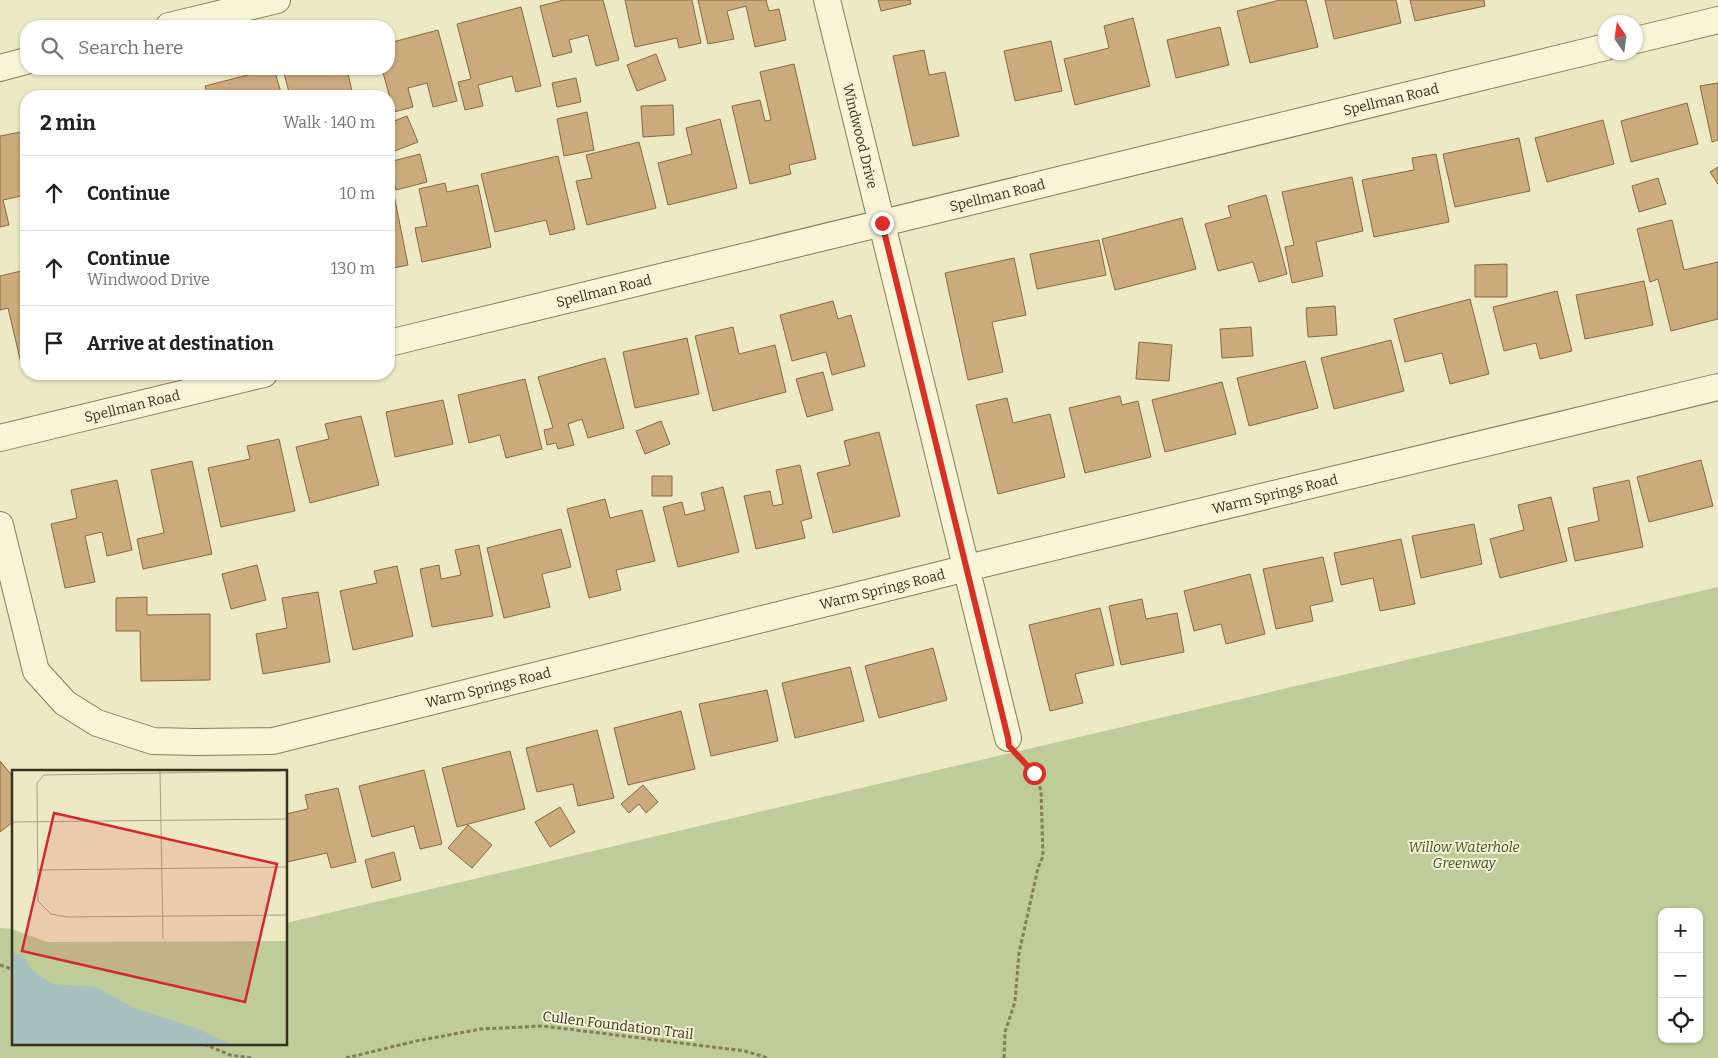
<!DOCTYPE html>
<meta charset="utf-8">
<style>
body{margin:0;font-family:Bitter,serif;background:#f6f6f6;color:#202124}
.controls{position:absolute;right:15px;bottom:15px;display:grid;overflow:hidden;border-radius:10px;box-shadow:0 1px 4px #0004}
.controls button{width:45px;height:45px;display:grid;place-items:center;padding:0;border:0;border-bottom:1px solid #e0e0e0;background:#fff;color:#202124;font:25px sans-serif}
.compass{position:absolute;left:1598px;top:15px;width:45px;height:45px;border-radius:50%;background:#fff;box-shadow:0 1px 4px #0004;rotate:347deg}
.stop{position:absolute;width:15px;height:15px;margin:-11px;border:4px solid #d93025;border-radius:50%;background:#fff}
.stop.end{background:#d93025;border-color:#fff;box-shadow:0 1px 5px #0008}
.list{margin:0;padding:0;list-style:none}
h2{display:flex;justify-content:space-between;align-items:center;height:65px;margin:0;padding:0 20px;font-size:21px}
h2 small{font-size:16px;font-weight:400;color:#757577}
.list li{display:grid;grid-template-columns:32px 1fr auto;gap:15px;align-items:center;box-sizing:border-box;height:75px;padding:0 20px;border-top:1px solid #e0e0e0}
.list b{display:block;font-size:19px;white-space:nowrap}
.list p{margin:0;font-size:16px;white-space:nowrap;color:#757577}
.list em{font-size:16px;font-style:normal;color:#757577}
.icon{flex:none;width:28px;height:28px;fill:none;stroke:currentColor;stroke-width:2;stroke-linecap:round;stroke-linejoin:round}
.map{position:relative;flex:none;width:1718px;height:1058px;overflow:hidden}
.search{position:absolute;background:#fff;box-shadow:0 1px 4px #0004;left:20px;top:20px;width:375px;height:55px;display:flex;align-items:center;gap:12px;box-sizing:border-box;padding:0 18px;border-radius:20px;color:#757577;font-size:19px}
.panel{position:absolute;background:#fff;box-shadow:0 1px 4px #0004;left:20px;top:90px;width:375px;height:290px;border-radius:20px}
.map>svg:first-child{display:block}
</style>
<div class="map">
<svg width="1718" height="1058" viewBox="0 0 1718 1058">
<rect width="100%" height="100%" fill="#eee9c5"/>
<!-- green -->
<path fill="#bdcc99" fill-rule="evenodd" d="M1718 587V1058H0V928L14 929V1044H286V923ZM1662 912H1699V1039H1662Z"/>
<!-- building -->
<path fill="#cbab7b" stroke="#876941" d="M564 0H603L619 60 596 66 588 35 569 40 572 52 553 57 540 6Z
M625 0H692L701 43 679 48 677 38 635 47Z
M698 0H766L769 11 779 9 786 40 755 47 746 6 727 11 734 39 708 44Z
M878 0H910L911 4 881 11Z
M1280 0H1306L1318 47 1250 63 1237 11Z
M1325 0H1396L1401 23 1334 39Z
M1410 0H1484L1485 6 1415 21Z
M521 7 541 86 516 92 512 76 478 85 483 106 465 110 458 82 471 79 457 24Z
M1133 18 1150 86 1075 105 1064 59 1109 48 1104 26Z
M1220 27 1229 65 1176 78 1167 40Z
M438 30 457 101 433 107 427 83 408 88 413 107 394 112 382 69H389V43Z
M1051 41 1062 91 1015 101 1004 51Z
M924 50 929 75 945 72 959 136 913 146 893 56Z
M656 54 666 80 637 91 627 65Z
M794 64 816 159 789 165 791 174 750 184 732 106 760 100 765 121 771 120 760 72Z
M271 69H274L282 96H208L205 86Z
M283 69H347L353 96H290Z
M576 78 581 102 557 107 552 83Z
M1718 83V140L1712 142 1700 86Z
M1687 103 1698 144 1631 162 1621 121Z
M673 105 674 135 643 137 641 106Z
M587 112 594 150 564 156 557 119Z
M407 116 418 142 392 152 389 143V123Z
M720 119 737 188 668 205 658 163 692 154 686 128Z
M1603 120 1614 164 1547 182 1535 138Z
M26 131V195L3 200 9 225 0 227V136Z
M1519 138 1530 191 1455 207 1443 154Z
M639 142 656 208 587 225 576 181 592 178 586 155Z
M420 154 427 182 396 190 389 162Z
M1436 154 1449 222 1374 237 1362 180 1414 170 1412 158Z
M558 156 575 229 550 235 546 220 495 232 481 174Z
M1718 167V184L1710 172Z
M1352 177 1363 231 1316 242 1323 276 1292 283 1285 247 1294 245 1282 192Z
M1658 178 1666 204 1639 212 1632 186Z
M445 183 447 192 478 185 491 247 422 262 415 228 427 226 419 189Z
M394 195 408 265 389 269V197Z
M1266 195 1287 274 1259 282 1253 262 1218 271 1205 224 1231 217 1228 206Z
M1182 218 1196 269 1115 290 1102 239Z
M1672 220 1684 270 1718 262V319L1671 331 1658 279 1650 282 1637 229Z
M1099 240 1106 275 1037 289 1030 254Z
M1014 258 1026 315 992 322 1003 372 968 380 945 273Z
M1507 264V297H1475V265Z
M21 271 26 293V361L21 363 8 308 0 310V276Z
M1644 281 1653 325 1585 339 1576 295Z
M1557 291 1572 351 1540 359 1536 343 1504 351 1493 307Z
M1470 299 1489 374 1450 384 1442 353 1405 362 1394 319Z
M833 301 838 319 851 315 865 366 832 375 826 352 792 361 780 315Z
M1335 306 1337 335 1308 337 1306 308Z
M733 327 739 354 775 345 786 392 713 411 695 336Z
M1251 327 1253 356 1222 358 1220 329Z
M687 338 699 394 635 408 623 352Z
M1391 340 1404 391 1334 409 1321 358Z
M1139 342 1172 345 1169 381 1136 379Z
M605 358 624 428 588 438 582 419 568 424 574 445 558 449 556 443 547 445 544 430 553 428 538 377Z
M1305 361 1318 408 1249 426 1237 378Z
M823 372 833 410 807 417 796 379Z
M525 379 542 449 506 458 500 435 469 443 458 395Z
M1222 382 1236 434 1165 452 1152 400Z
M1120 396 1122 405 1138 401 1151 457 1085 473 1069 408Z
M1007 398 1013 423 1050 414 1065 477 998 494 976 405Z
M443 400 453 444 395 457 386 412Z
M361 416 379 485 310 503 296 447 329 439 325 424Z
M661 421 670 444 645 454 636 431Z
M879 432 900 516 833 533 817 473 850 465 844 441Z
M279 439 295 511 221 527 208 468 250 459 247 446Z
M1701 460 1713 506 1649 522 1637 477Z
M192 461 212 554 143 569 137 539 164 533 151 470Z
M800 465 812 518 801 521 805 538 756 549 744 496 770 491 773 506 783 504 776 470Z
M652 476H672V496H652Z
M117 480 132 550 107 556 102 532 85 536 95 582 65 588 51 524 77 518 71 490Z
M1629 480 1643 547 1575 561 1568 528 1599 521 1593 488Z
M723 487 739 552 678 567 663 507 682 502 685 515 705 510 701 493Z
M1551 497 1567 561 1500 578 1490 539 1524 530 1518 505Z
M605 499 610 518 642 510 655 561 616 570 621 590 589 598 567 509Z
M1474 524 1482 564 1421 578 1412 536Z
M561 529 571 567 542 574 550 607 504 618 487 548Z
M1401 539 1415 604 1380 611 1373 578 1341 585 1334 553Z
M479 545 493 616 432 627 420 569 439 565 441 579 461 575 455 550Z
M1323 557 1333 601 1310 606 1313 621 1276 629 1263 569Z
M257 565 266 600 231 609 222 574Z
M397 566 413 636 353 650 340 591 377 583 374 571Z
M1250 574 1265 634 1226 644 1221 624 1194 631 1184 591Z
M318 592 330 662 263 674 256 634 287 628 282 598Z
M147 597V615L210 614V680L141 681 140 631H116V598Z
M1142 599 1146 619 1177 613 1184 652 1121 665 1109 606Z
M1100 608 1114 665 1075 674 1083 703 1050 711 1029 625Z
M933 648 947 700 879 718 865 666Z
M850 667 864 721 795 738 782 683Z
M767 690 778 741 711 756 699 704Z
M681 711 695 769 628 785 614 728Z
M597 730 614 798 578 806 573 784 537 792 526 748Z
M510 751 525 809 457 827 442 768Z
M0 761 14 778V821L0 832Z
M424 770 442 844 420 849 414 826 372 837 359 786Z
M643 785 658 802 646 813 639 804 629 813 621 804Z
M338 788 356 862 331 868 327 853 287 862 286 814 308 809 305 795Z
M560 807 575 832 550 847 535 822Z
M468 825 492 845 472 868 448 848Z
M394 852 401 880 372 888 365 860Z"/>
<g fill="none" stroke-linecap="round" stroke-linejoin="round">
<!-- street casing -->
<g stroke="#887b5b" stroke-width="28">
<g id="street">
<path id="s1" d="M827 0 1008 738"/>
<path d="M169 26 277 0"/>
<path d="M1636 40 1718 20"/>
<path d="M0 68 26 61"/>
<path id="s2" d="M389 343 1606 47"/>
<path id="s3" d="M0 438 264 374"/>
<path id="s4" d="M0 525 36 671 65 703 97 723 153 741 196 742 273 741 967 568 1718 387"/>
</g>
</g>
<!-- path -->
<path stroke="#887b5b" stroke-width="3" stroke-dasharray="4 2.5" stroke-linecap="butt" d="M0 965 14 970
M204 1044 230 1055 252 1058
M346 1058 416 1041 481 1029 543 1026 745 1051 768 1058
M1004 1058 1005 1032 1015 1002 1019 953 1038 868 1043 856 1041 790 1034 773 1022 760"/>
<!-- street -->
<use href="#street" stroke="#f8f4d8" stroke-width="26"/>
</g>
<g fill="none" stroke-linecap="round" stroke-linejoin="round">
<!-- route -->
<path stroke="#d93025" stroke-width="6" d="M882 223 1008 738 1009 746 1034 773"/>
</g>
<g text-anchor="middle" stroke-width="4" stroke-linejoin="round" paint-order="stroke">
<!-- street labels -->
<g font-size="14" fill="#39301f" stroke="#f5f1d4">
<text dy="5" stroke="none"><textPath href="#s2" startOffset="1031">Spellman Road</textPath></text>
<text dy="5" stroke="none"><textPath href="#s1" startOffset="140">Windwood Drive</textPath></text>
<text dy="5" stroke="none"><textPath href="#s2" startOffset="626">Spellman Road</textPath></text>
<text dy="5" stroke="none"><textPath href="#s2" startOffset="221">Spellman Road</textPath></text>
<text dy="5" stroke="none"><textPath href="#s3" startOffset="136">Spellman Road</textPath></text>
<text dy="5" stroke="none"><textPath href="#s4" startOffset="1442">Warm Springs Road</textPath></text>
<text dy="5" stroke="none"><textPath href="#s4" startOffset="1038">Warm Springs Road</textPath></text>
<text dy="5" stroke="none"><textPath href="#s4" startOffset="632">Warm Springs Road</textPath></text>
<text transform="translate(618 1025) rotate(7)" y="5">Cullen Foundation Trail</text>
</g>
<!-- park labels -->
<g font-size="14" font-style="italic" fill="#415526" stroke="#f5f1d4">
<text x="1464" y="852">Willow Waterhole<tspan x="1464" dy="16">Greenway</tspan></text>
</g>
</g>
<!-- overview -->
<g transform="translate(12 770)">
<rect width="275" height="275" fill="#eee9c5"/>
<path d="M0 159 35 172 275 171V274H0Z" fill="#bdcc99"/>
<path d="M0 182 12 187 21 201 40 214 84 217 122 238 181 257 219 274H0Z" fill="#a7c1be"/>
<path fill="none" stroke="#a69f83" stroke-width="1" d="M148 1 151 169M269 1 32 5 25 13 26 131 39 144 55 147 275 145M0 52 275 49M26 100 275 97"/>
<path fill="#d62828" fill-opacity="0.15" stroke="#d62828" stroke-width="2.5" d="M42 43 265 94 233 232 10 181Z"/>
<rect width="275" height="275" fill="none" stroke="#39301f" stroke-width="2.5"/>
</g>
</svg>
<div class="controls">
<button>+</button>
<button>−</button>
<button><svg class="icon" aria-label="locate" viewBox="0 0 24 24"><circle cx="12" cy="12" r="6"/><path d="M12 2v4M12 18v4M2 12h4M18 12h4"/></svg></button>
</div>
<svg class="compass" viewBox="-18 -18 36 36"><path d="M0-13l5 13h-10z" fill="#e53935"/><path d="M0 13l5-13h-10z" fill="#757577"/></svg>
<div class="stop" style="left:1034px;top:773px"></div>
<div class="stop end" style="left:882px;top:223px"></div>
<div class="search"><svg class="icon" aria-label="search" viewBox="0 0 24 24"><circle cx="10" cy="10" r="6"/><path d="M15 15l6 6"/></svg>Search here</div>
<section class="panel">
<h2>2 min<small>Walk · 140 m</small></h2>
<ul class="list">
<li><svg class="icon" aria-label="ahead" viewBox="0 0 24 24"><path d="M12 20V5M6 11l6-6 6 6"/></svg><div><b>Continue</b></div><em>10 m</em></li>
<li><svg class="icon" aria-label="ahead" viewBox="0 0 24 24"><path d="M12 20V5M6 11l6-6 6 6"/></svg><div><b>Continue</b><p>Windwood Drive</p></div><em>130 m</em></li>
<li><svg class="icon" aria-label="arrive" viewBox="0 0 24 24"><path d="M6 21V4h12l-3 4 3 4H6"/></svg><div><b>Arrive at destination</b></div></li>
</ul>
</section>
</div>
